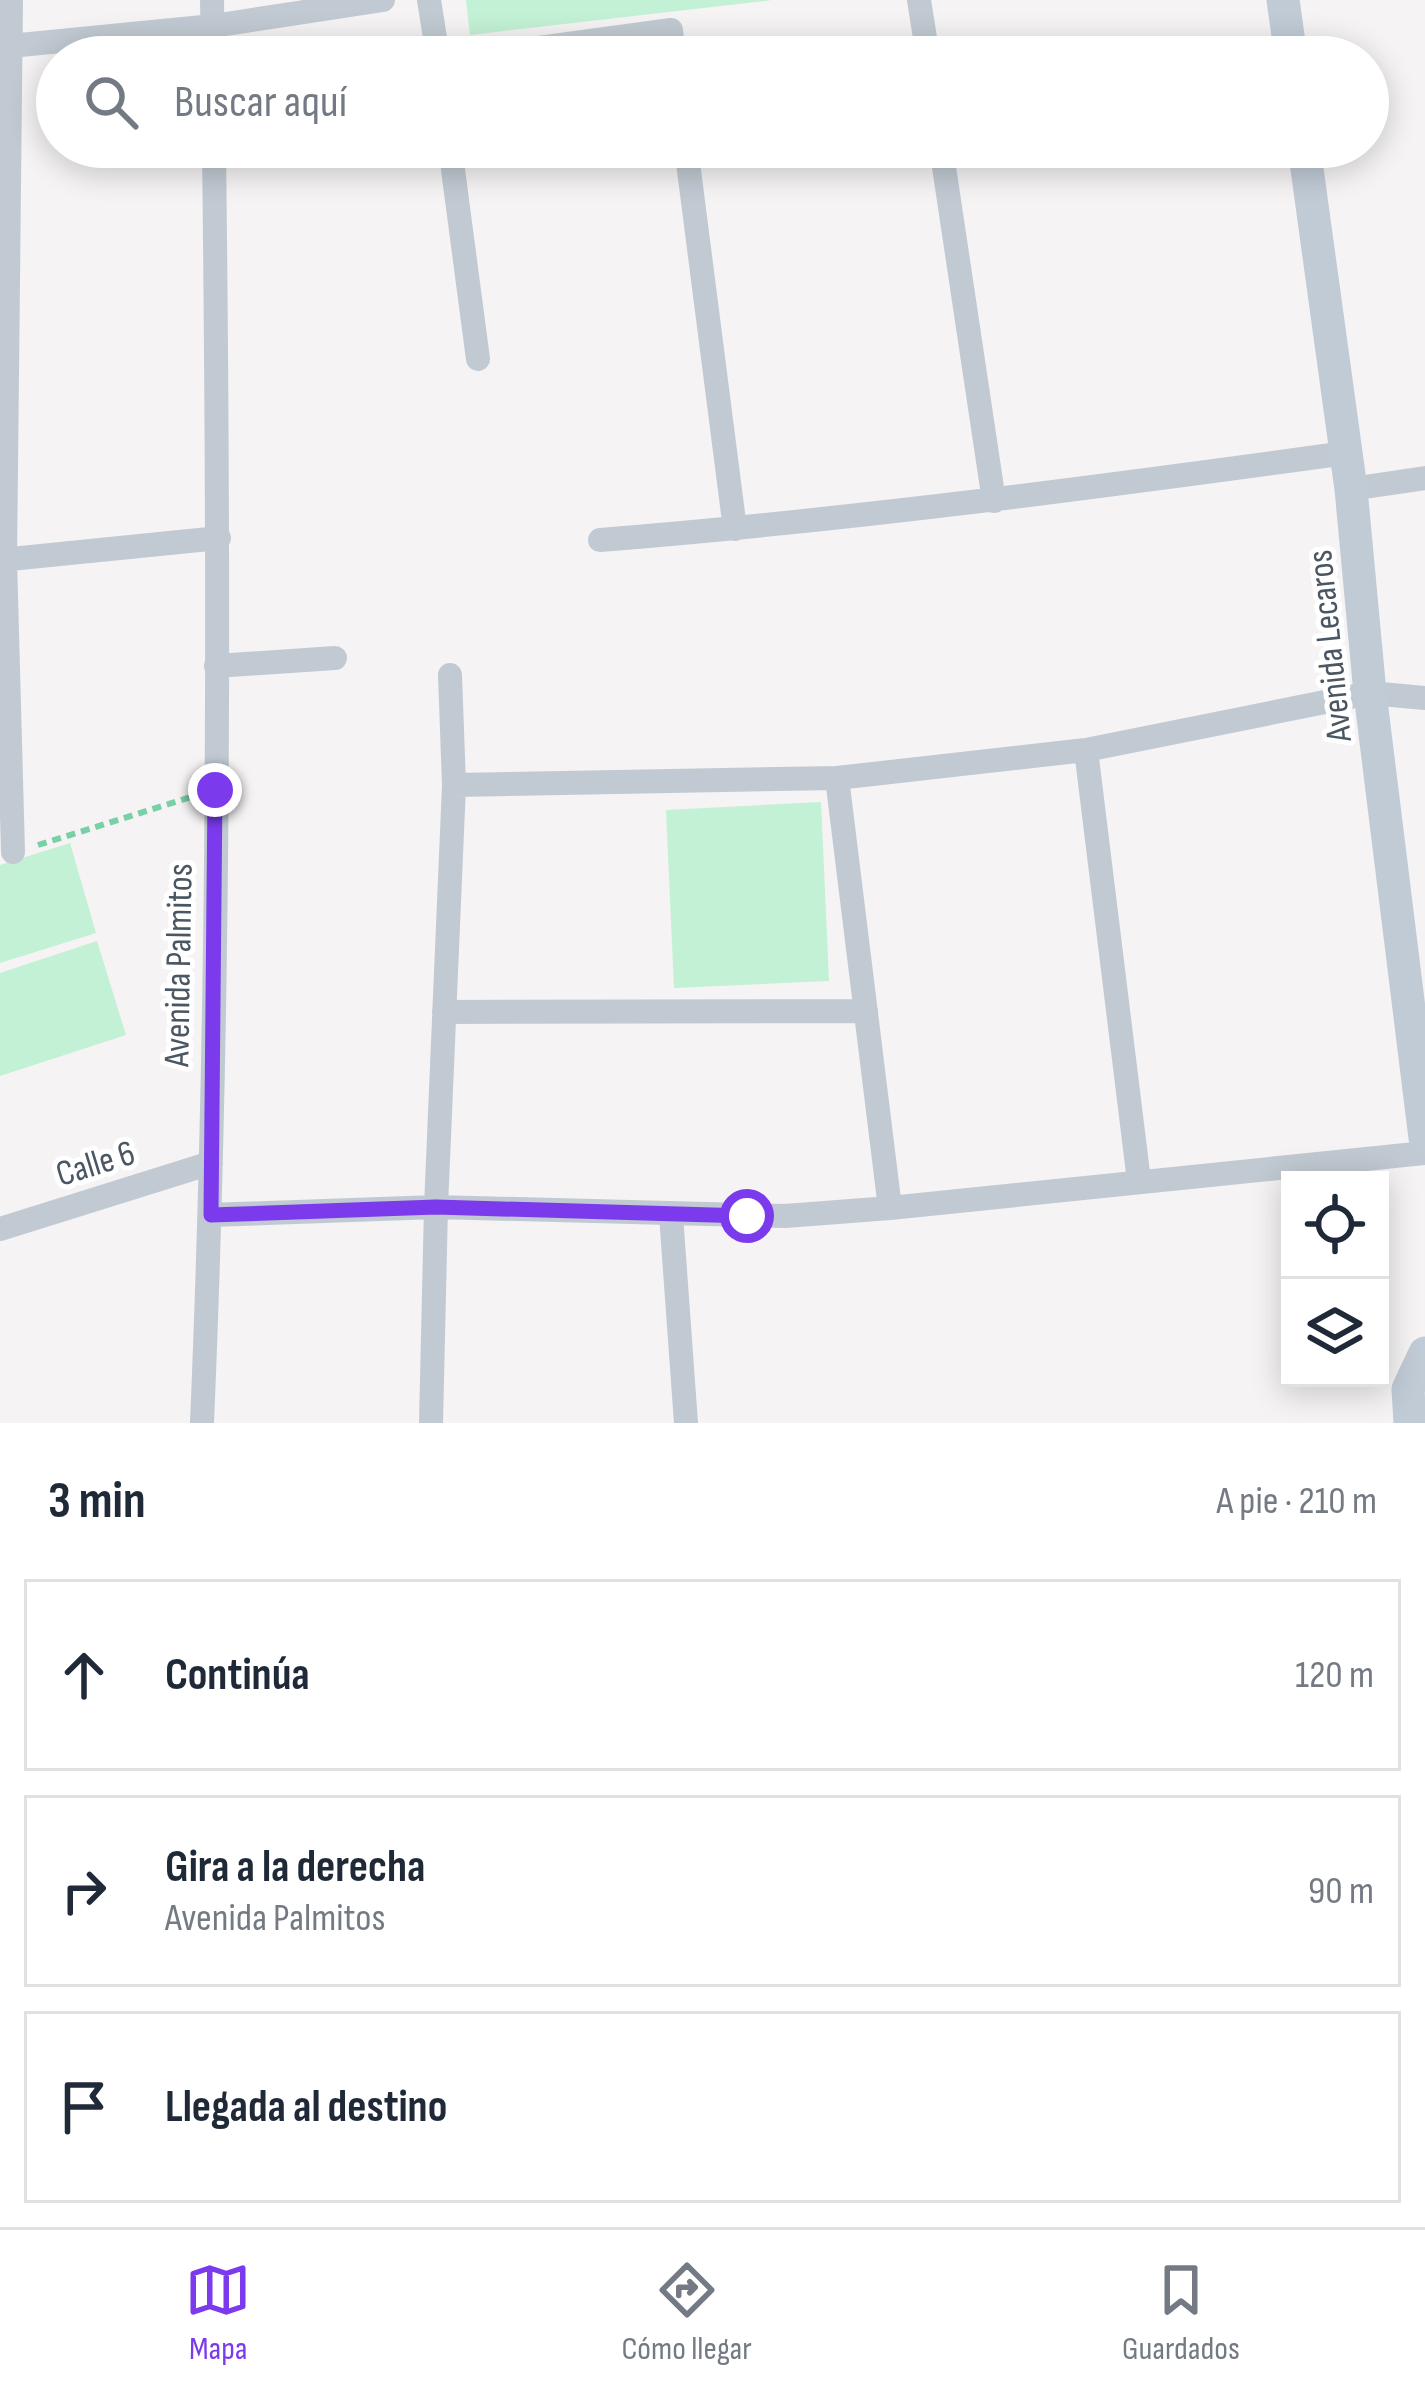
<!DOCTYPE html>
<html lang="es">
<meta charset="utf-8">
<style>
body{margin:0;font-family:"Sofia Sans Condensed",sans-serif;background:#f6f6f7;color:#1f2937}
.controls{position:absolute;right:36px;bottom:36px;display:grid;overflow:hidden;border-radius:0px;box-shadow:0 6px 30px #0003}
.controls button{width:108px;height:108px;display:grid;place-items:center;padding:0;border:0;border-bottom:3px solid #e0e1e3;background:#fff;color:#1f2937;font:60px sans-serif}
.stop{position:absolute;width:36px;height:36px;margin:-27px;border:9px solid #7c3aed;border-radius:50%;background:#fff}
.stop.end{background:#7c3aed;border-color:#fff;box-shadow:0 3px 12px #0008}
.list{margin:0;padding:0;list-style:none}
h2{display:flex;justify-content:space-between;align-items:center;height:156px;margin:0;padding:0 48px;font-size:51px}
h2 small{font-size:39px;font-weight:400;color:#747a83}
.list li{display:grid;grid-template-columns:78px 1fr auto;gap:36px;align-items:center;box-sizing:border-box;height:192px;margin:0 24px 24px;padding:0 24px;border:3px solid #e0e1e3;border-radius:0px}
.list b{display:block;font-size:45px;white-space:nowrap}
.list p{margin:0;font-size:39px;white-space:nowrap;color:#747a83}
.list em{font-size:39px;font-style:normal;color:#747a83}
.icon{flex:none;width:66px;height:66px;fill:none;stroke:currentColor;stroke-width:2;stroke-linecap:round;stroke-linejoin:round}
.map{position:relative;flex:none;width:1425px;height:1423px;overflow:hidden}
.search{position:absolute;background:#fff;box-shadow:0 6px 30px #0003;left:36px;right:36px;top:36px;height:132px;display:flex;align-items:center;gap:30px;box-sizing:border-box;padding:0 42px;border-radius:66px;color:#747a83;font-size:45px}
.sheet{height:804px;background:#fff}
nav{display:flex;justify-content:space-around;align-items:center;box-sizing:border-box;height:168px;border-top:3px solid #e0e1e3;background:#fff;font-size:33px;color:#747a83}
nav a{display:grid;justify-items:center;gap:6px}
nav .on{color:#7c3aed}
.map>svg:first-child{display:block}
</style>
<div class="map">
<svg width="1425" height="1423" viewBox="0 0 1425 1423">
<rect width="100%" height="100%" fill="#f5f3f3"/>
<!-- green -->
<path fill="#c3f1d5" d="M466 0H772L470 35Z
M821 802 829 981 674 988 666 810Z
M70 843 96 933 0 963V865Z
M97 941 126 1035 0 1076V973Z"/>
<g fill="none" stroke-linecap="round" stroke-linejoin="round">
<!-- path -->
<path stroke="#7ad0a6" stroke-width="6" stroke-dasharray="9 6" stroke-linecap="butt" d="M38 845 191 797"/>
<!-- street -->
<path stroke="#c1cad2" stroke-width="24" d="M11 0 5 559 13 852
M212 0 213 57
M429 0 438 57
M919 0 928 57
M10 46 213 26 383 0
M472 57 671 30 674 57
M450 147 478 359
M686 147 735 529
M941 147 994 501
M1351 489 1425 478
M600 540C850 520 1098 487 1346 453
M0 560 219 538
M216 666 335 658
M1086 750 1139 1181
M837 778 890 1208
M454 785 837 778 1086 750 1370 693 1425 698
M444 1012 866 1011
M210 1215 436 1207 785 1216 890 1208 1425 1153
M671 1215 686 1423
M0 1229 211 1163
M202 1423C220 998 219 572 214 147
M431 1423 436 1207 454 785 450 675"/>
<!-- secondary -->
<path stroke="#c1cbd6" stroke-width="33" d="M1283 0 1291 57
M1304 147 1351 489 1370 693 1425 1138
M1410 1423 1408 1389 1425 1353"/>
</g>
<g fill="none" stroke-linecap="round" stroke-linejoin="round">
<!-- route -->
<path stroke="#7c3aed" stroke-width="15" d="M215 790 211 1215 436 1207 747 1216"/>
</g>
<g text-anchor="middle" stroke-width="10" stroke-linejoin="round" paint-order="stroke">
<!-- street labels -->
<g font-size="36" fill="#4a5661" stroke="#fff">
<text transform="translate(1328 646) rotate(-96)" y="13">Avenida Lecaros</text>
<text transform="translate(177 965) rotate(-89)" y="13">Avenida Palmitos</text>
<text transform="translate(95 1162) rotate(-17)" y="13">Calle 6</text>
</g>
</g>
</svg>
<div class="controls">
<button><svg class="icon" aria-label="locate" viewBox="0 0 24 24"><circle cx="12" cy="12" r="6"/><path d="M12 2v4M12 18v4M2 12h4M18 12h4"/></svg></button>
<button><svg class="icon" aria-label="layers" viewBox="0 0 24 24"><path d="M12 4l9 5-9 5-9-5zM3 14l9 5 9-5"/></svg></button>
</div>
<div class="stop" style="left:747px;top:1216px"></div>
<div class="stop end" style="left:215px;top:790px"></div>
<div class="search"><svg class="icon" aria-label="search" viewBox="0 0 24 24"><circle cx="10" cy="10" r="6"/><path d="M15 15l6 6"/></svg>Buscar aquí</div>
</div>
<section class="sheet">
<h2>3 min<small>A pie · 210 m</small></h2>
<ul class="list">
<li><svg class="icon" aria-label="ahead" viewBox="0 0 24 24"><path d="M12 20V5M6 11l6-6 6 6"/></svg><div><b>Continúa</b></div><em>120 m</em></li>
<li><svg class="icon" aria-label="right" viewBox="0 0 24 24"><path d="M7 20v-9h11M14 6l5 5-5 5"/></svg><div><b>Gira a la derecha</b><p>Avenida Palmitos</p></div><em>90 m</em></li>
<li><svg class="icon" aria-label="arrive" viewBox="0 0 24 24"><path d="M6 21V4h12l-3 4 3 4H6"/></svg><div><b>Llegada al destino</b></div></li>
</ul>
</section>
<nav>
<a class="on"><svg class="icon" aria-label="map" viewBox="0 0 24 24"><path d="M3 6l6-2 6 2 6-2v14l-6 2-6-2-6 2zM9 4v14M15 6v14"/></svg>Mapa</a>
<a><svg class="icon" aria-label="directions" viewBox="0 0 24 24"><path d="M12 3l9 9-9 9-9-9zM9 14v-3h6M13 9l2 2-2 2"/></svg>Cómo llegar</a>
<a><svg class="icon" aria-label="saved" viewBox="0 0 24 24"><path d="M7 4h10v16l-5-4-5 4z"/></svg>Guardados</a>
</nav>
